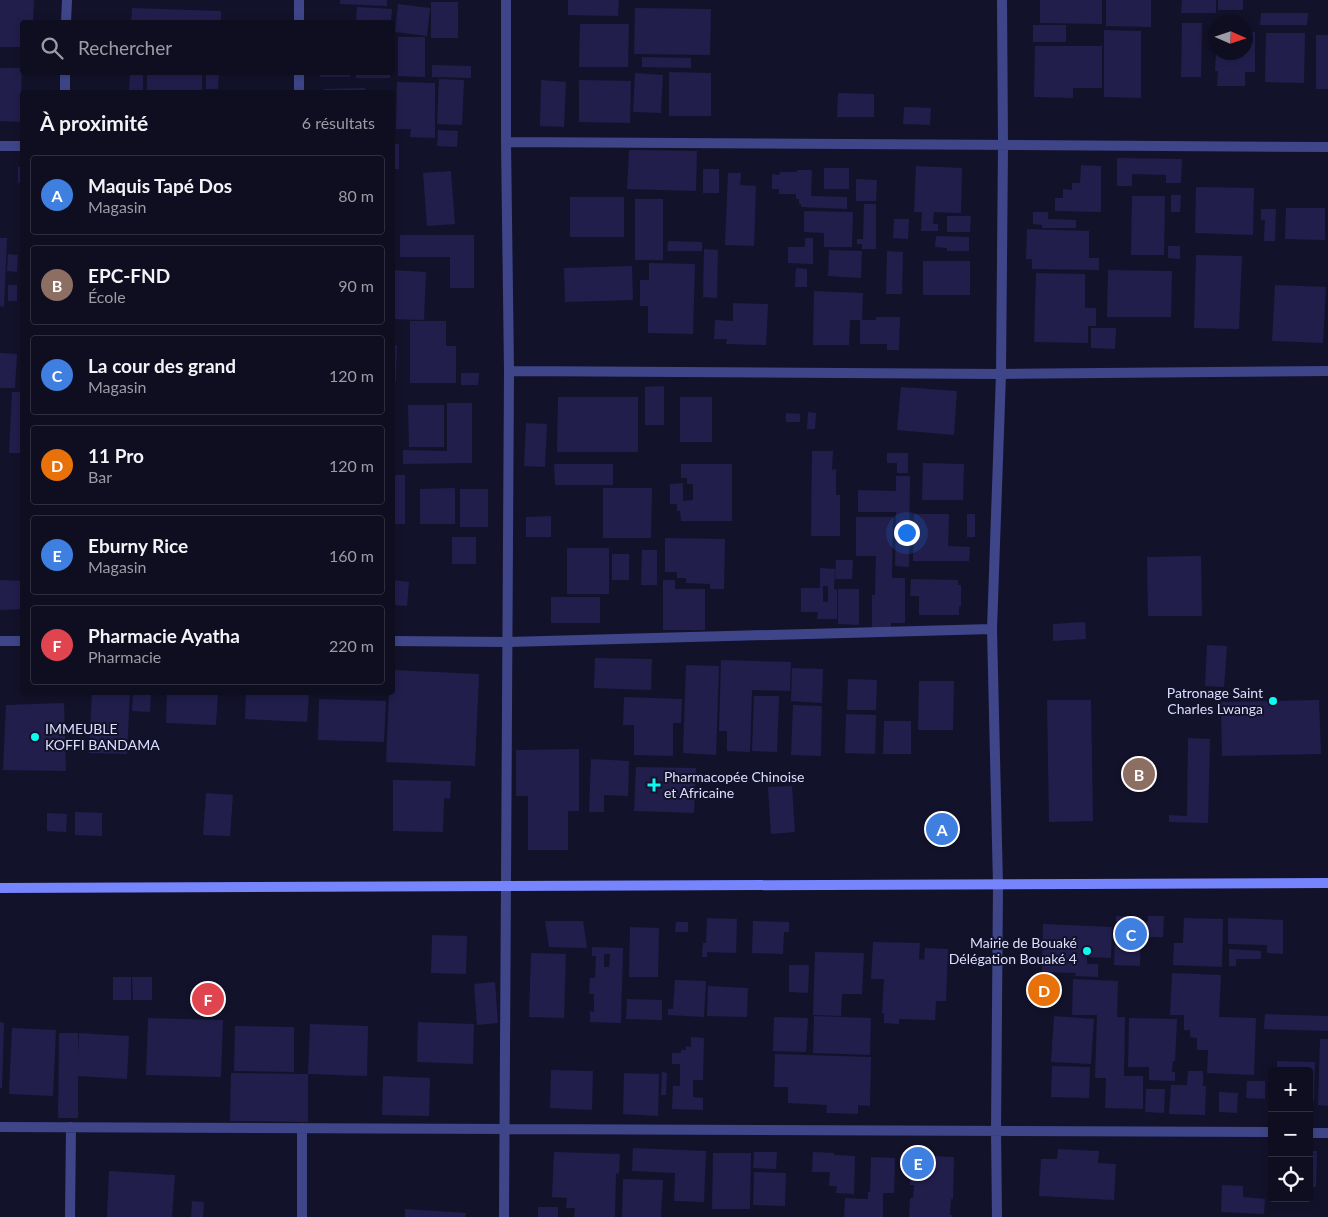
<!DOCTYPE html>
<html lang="fr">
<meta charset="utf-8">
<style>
body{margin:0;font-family:Lato,sans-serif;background:#1c1c2d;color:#f1f3f6}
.controls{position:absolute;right:15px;bottom:15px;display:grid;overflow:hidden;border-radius:5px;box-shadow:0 2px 8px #0003}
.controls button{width:45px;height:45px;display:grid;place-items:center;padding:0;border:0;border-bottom:1px solid #2e2e3e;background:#0e0e20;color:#f1f3f6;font:25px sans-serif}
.compass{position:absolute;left:1208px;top:15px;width:45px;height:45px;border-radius:50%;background:#0e0e20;box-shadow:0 2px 8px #0003;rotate:93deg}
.you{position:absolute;left:906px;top:532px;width:18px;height:18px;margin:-12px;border:4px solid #fff;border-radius:50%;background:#1a73e8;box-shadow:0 0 0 8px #1a73e833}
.badge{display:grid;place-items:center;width:32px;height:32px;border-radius:50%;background:#0f766e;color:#fff;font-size:16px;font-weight:700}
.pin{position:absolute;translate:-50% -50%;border:2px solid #fff;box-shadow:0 1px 5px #0006}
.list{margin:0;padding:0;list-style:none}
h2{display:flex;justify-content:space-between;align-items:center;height:65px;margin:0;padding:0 20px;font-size:21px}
h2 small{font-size:16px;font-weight:400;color:#9b9ca5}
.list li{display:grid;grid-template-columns:32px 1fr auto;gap:15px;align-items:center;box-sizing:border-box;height:80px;margin:0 10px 10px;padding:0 10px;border:1px solid #2e2e3e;border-radius:5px}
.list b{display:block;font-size:19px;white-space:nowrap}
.list p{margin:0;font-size:16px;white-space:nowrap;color:#9b9ca5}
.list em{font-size:16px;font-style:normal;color:#9b9ca5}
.icon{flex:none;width:28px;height:28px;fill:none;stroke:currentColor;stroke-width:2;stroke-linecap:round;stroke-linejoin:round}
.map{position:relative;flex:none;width:1328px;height:1217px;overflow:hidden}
.search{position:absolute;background:#0e0e20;box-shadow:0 2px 8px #0003;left:20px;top:20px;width:375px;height:55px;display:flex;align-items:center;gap:12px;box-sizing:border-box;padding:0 18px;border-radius:5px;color:#9b9ca5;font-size:19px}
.panel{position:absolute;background:#0e0e20;box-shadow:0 2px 8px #0003;left:20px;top:90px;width:375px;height:605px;border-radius:5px}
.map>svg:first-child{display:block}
</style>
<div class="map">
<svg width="1328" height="1217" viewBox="0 0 1328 1217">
<rect width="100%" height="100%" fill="#13122b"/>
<!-- building -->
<path fill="#211e4c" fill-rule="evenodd" d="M0 0H34L33 22H22V47H0Z
M340 0H387V6L340 4Z
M568 0H619L618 16 568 15Z
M1040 0H1102V24L1040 23Z
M1106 0H1151V27L1106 26Z
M1182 0H1216V13H1181Z
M1218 0H1243V10H1218Z
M431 2H458V38H431Z
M398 4 430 8 427 36 395 32Z
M357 7 392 9 391 22H356Z
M132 8 221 11V22L145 21V22H131Z
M635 8 711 9 710 55 634 54Z
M1261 13H1308L1307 25H1260Z
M1182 23H1202L1201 77H1181Z
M580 24H629L628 67H579Z
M1033 25H1066V42H1033Z
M1104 30 1141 31V98L1104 97Z
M1246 32H1255V72H1245V86H1217L1218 71H1215L1216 52H1246Z
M1266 33H1305L1304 83 1265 82Z
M1316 35H1328V89H1316Z
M398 37H425V77L398 76Z
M1035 46H1102V88H1073V98L1034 97Z
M642 57 691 58V68L642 67Z
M432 65 471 66V78L432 77Z
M0 68H22L20 122 0 121Z
M130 72H143V91H129Z
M147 72H202V92H147Z
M206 72H219L218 89H206Z
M319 72H350V77H320Z
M356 72H390V78H356Z
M669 72 711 73V116H669Z
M635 73 663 75 661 113 633 112Z
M439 79 464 80 462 125 437 124Z
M541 80 566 82 564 127 540 126Z
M579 80 631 81 630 123 579 122Z
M397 82 435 83V138L410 137 411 129H396Z
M365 88V92H324V89Z
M838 93 874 94V117H837Z
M904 107 931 108 930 125 903 124Z
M438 130 458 131 457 147 437 146Z
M392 144H399V169H392Z
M629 150 697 151 696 191 627 189Z
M1117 158 1182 159 1181 183H1166V175L1132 174V186H1117Z
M1081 165 1101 166V212L1055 211V198H1063V189L1072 190V183H1080Z
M916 166 962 168 961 213 934 212 933 224H938V231H921L922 212H914Z
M18 167H22V184L18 183Z
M824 168H849V189H824Z
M703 169H719V193H703Z
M797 170H812L811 196 847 197V209L801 207V204H799V199H796V194H779V189H772V174L779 175 780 172H797Z
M451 171 455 224 427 226 423 173Z
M728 173H741L740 185 756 186 754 246 725 245Z
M856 179 877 180 876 201H856Z
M1196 187 1254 188 1253 235 1195 233Z
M392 190H395V267H392Z
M1171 195H1181L1180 212H1171Z
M1132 196H1165L1164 255H1131Z
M570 197H624V237H570Z
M635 199H663V260H635Z
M864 204H876V249H862V244H857V239H863Z
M1286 208H1325V240L1285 239Z
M1261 209H1276L1275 241H1264L1265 220H1261Z
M804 211 853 212 852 247H824V233L804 232Z
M1033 212H1048V219L1076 220V228H1042V225L1033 224Z
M947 216H971L970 232H947Z
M894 219H909L908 239 893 238Z
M1027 229 1089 231V258H1099V270L1032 269V259H1026Z
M400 235H474V288H450V257H400Z
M936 236 969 237V251H947V248L935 247Z
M0 238H7L4 307 0 306Z
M805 238H813V264L788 263V247H805Z
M668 241 702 242V251H667Z
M1168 246H1180V259L1168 258Z
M704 249 718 250 717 298 703 297Z
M829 250 862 251 861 278 828 276Z
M887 251 903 252 902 294H886Z
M8 254 18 255 17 272 7 271Z
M1196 255 1242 256 1239 329 1194 328Z
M923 261H970V295H923Z
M649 263 695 264 693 334 648 333V306H640V280H649Z
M632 266 633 300 565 302 564 268Z
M796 268 807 269V287H795Z
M392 270 426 272 424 320 392 319Z
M1108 270 1172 271 1171 317H1107Z
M1036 273 1085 274V308H1096V326H1088V343L1034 342Z
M8 285H17V301H8Z
M1275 285 1326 287 1323 343 1272 341Z
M814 291 863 293 862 320H876V317H900L899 350H887V344H860V320H850L849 345H813Z
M733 303 768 304 766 345 726 344 727 339H714L715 320 733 321Z
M410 321H446V346H456V383H410Z
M1091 328H1116L1115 349 1091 348Z
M392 345H397L396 382H392Z
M0 353 17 354 15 388H0Z
M461 373H479L478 385H461Z
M664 386V425H645V387Z
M901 387 957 391 954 435 897 430Z
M12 392H22V453H9Z
M558 397H638V452H557Z
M680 397H712V442H680Z
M447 403H472V463L403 464V450L447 451Z
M408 405H444V447H409Z
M808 412 816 413 815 429H807Z
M786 413 800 414V422H786Z
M526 423 547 424 545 467 524 466Z
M812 451H833L832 470 836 469V495H840V536H811Z
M887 453H908V473H897V463H887Z
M923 463 964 464 963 500H922Z
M554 464H613V485H555Z
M681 464H732V521H681L680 511H677V504H670V484L683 483V501L693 500V484H687V478H681Z
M392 475H405V524H392Z
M896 476H910L909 567 895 566 896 512H858V490L896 491Z
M455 488V524H420V489Z
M603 488H652L651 538H603Z
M460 489H488V527H460Z
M914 514H949L948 546 970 547 969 561H913Z
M967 514H975V537H967Z
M551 516V537H526V517Z
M856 517H893L892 578H905V623H891V630H872V595H875L876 556H856Z
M452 537H476V564H452Z
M665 538 725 539 724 589H710V584L686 583V578H677V572H665Z
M567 548H609V594H567Z
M642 550H657V585H641Z
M612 554H629V580H612Z
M1201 556 1202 616H1148L1147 557Z
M836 560H853L852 579H835Z
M820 568 835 569 834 589 837 590V619H817L818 612H801V588H820ZM823 586H828V602H823Z
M911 579 958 580V585H961V606H959V615H919V596H910Z
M0 580 22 581V609L0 610Z
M392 580 409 582 407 606 392 605Z
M663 580H675V589H705V630H663Z
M838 589H859V625L838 624Z
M551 597H600V623H551Z
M1085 622 1086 639 1053 641V624Z
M1207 645 1227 646 1224 687 1205 686Z
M595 658 652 659 651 690 594 688Z
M721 660 791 662 790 691 752 690 750 752 727 751V731H719Z
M686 665 719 666 716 755 683 753Z
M792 668 823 669 822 703 791 701Z
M392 670 479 674 475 766 386 762 389 692H392Z
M848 679 877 680 876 710H847Z
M919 681H954L953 730H918Z
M92 692H130L127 754 89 753Z
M133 692H151L150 712 132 711Z
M167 692H218L216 725 166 723Z
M246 692H309L307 722 245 719Z
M754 696H779L777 752 752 751Z
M624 697 682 699 681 723H673V756L634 755V725H623Z
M319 699 386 701 384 742 318 740Z
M1047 700H1091L1093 821 1049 822Z
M1319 700 1321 754 1222 756 1221 702Z
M64 703 66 771 3 770 6 705Z
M793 705 822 706 821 756 791 755Z
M846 714 876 715 875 754 845 753Z
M884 721H911V754H883Z
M1188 738 1210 739 1208 823 1169 822V815L1187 816Z
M579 749V811H568V850H528V796H516V750Z
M591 759 629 761 628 796 604 795V812H589Z
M636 767 696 768 694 813 634 811Z
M393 780 451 781 450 799 444 798 443 832 393 831Z
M792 786 795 832 771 834 768 787Z
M206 793 233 795 230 836 203 835Z
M75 812 102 813V836L75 835Z
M47 813 67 814 66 832 47 831Z
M1116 916 1140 917 1141 922H1148V916H1164L1163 937H1141L1140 966 1114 965Z
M707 918 737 919 736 953 707 952V957H702L703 943H706Z
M1184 918 1223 919 1222 967 1173 965 1174 943H1183Z
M1228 918 1283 920V954L1267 953V945L1228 944Z
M545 921H583L587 948 549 947Z
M753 921 789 922V932H784L783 954 752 953Z
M676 922H688V932H675Z
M1043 924 1112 927 1111 958 1087 957V964H1098V977L1075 976 1076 973 1042 972Z
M630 927 659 928 658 977H629Z
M432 935 467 936 466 974 431 973Z
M873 942 920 943 919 959 924 960 925 948 948 949 946 1001H936L935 1020 899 1019V1024L884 1023V1013H882L884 979H871Z
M592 947 623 948 621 1023 590 1022V1011L594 1012V994H589L590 978H595L596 956H592ZM604 954H610L609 967H604Z
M1229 949 1261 951V959H1236V966H1229Z
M815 952 864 953 862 994H842L841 1016 813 1015Z
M531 953 566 954 564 1018 529 1017Z
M789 965H809L808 993 789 992Z
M1172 973 1221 975 1219 1017 1256 1018 1254 1075 1207 1073 1208 1050H1197V1038L1190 1037V1030H1184V1015H1170Z
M113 977H131V1000H113Z
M132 977H152V1000H133Z
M1073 979 1118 981 1117 1017H1125L1124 1076H1143V1109L1105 1108 1106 1078H1095L1097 1015H1072Z
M675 980 706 981 704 1017 668 1015V1009H673Z
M495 982 498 1023 477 1025 474 984Z
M708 986 748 988 747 1017 707 1016Z
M627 999 662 1000V1020L626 1019Z
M1265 1014 1328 1016V1031L1264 1029Z
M814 1016 871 1018 870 1055 813 1053Z
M1054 1016 1094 1019 1091 1064 1051 1062Z
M774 1017 808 1018 806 1052 773 1051Z
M148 1018 223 1020 221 1077 146 1075Z
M1129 1018 1177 1019 1175 1061H1173L1172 1072H1175V1081L1149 1080V1067H1128Z
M0 1022 4 1023 2 1088H0Z
M418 1022 474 1024 473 1064 417 1062Z
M310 1024 368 1026 367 1076 308 1074V1122L230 1121 231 1073 308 1074Z
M235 1026 294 1027V1072L234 1071Z
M12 1028 56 1030 53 1096 9 1094Z
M59 1033H78V1054L79 1033 129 1036 127 1079 78 1076V1118H58Z
M691 1037 704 1038 703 1080H693V1097L703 1098V1110L672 1109 673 1086H680V1064H672V1053H681V1050H686V1046L691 1047Z
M1320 1039H1328V1106L1318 1105Z
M775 1054 871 1057 870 1106 858 1105V1114L826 1113 827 1105 788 1103V1087H774Z
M1277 1061 1315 1062 1314 1101H1309V1071H1277Z
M1052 1066 1090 1067 1089 1098 1051 1097Z
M551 1070 593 1071 592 1110 550 1108Z
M1188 1071H1203V1086H1206L1205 1115 1169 1114 1171 1085H1187Z
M662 1072 667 1073 666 1095H661Z
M624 1073 659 1074 658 1116 623 1114Z
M383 1076 430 1078 429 1116 382 1115Z
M1247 1081H1265V1099L1246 1098Z
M1146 1089H1165L1164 1113 1145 1112Z
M1219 1092 1238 1093 1237 1113 1219 1112Z
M633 1148 706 1151 704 1202 674 1201 675 1173 632 1171Z
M1058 1149 1099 1151 1098 1163 1116 1164 1114 1200 1039 1196 1041 1159H1057Z
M1309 1151H1317L1316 1187H1309Z
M554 1152 620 1154 619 1174 616 1173 615 1217H574L575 1208H566L567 1198 552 1197Z
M754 1152H777L776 1169 753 1168Z
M813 1152 834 1153V1155L855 1156 854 1194 836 1193 837 1186H829L830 1172H812Z
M713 1153H751L750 1209H712Z
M912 1155 954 1157 953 1199H951L950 1215H952V1217H909L910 1198H913L914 1185H910Z
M871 1157 895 1158 894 1193H883V1217H844L845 1198 868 1199V1192H870Z
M109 1171 175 1175 172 1217H107Z
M754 1172 786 1173 785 1206 753 1205Z
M623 1179 663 1180 661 1217H622Z
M1222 1185 1243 1186V1197L1265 1199 1264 1214 1221 1212Z
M192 1201 204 1202 203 1217H191Z
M538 1207H558V1217H538Z
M405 1209 466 1213 465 1217H405Z"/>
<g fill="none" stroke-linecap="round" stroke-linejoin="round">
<!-- street -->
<path stroke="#3e4689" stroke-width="10" d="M299 0V22
M66 22 67 0
M299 72V92
M65 92V72
M506 142 1328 147
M0 146H22
M509 371 1001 374 1328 371
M0 641H22
M392 641 507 642 992 629
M0 1127 1272 1132
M1309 1133H1328
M70 1217 71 1127
M302 1217V1128
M504 1217 509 371 506 142V0
M997 1217 996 1131 998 885 992 629 1001 374 1003 145 1002 0"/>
<!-- secondary -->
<path stroke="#7685fc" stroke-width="10" d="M0 888 1328 883"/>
</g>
<!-- markers -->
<g fill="#0ef9f0" stroke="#13122b" stroke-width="2">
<circle cx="1273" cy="701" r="5"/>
<circle cx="35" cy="737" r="5"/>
<path d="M651.5 777.5h5v5h5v5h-5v5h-5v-5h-5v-5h5z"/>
<circle cx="1087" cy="951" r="5"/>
</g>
<g text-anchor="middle" stroke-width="4" stroke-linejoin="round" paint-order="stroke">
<!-- poi labels -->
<g font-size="14" fill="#dddefe" stroke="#13122b" text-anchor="end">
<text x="1263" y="698">Patronage Saint<tspan x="1263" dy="16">Charles Lwanga</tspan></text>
<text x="45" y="734" text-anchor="start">IMMEUBLE<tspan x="45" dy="16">KOFFI BANDAMA</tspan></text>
<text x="664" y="782" text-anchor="start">Pharmacopée Chinoise<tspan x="664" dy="16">et Africaine</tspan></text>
<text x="1077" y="948">Mairie de Bouaké<tspan x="1077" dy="16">Délégation Bouaké 4</tspan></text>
</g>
</g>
</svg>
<div class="controls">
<button>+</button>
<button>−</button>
<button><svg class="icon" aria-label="locate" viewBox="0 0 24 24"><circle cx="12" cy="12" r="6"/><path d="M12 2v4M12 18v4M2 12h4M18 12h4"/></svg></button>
</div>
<svg class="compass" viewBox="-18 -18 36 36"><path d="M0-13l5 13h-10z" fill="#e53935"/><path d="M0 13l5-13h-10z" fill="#9b9ca5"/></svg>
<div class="you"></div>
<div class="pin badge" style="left:942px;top:829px;background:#3f7fe0">A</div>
<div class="pin badge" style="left:1139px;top:774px;background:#8d6e63">B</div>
<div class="pin badge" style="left:1131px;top:934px;background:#3f7fe0">C</div>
<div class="pin badge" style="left:1044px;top:990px;background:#e8710a">D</div>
<div class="pin badge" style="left:918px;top:1163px;background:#3f7fe0">E</div>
<div class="pin badge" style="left:208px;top:999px;background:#e0444e">F</div>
<div class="search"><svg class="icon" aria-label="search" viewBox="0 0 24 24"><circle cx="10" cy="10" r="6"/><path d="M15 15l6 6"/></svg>Rechercher</div>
<section class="panel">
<h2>À proximité<small>6 résultats</small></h2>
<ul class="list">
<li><span class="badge" style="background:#3f7fe0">A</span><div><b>Maquis Tapé Dos</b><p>Magasin</p></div><em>80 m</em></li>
<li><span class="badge" style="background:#8d6e63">B</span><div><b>EPC-FND</b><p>École</p></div><em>90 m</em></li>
<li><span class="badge" style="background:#3f7fe0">C</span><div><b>La cour des grand</b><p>Magasin</p></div><em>120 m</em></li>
<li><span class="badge" style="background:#e8710a">D</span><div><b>11 Pro</b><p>Bar</p></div><em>120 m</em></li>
<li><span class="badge" style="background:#3f7fe0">E</span><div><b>Eburny Rice</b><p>Magasin</p></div><em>160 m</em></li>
<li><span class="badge" style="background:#e0444e">F</span><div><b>Pharmacie Ayatha</b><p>Pharmacie</p></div><em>220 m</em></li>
</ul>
</section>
</div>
